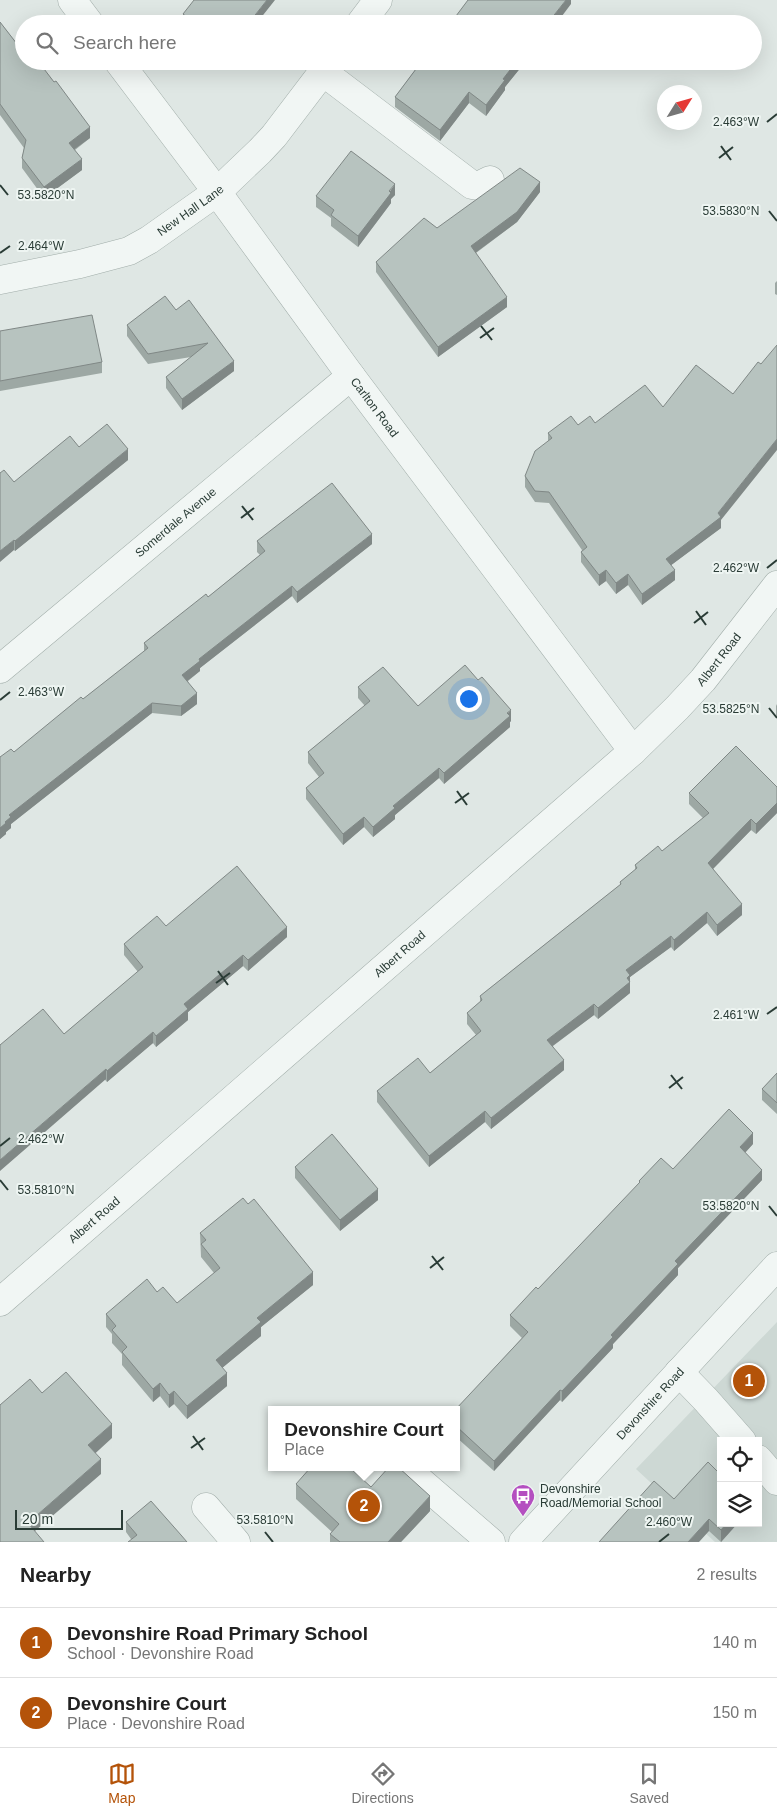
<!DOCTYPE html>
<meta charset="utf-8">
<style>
body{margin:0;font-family:Helvetica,sans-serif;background:#f2f2f2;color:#222}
.controls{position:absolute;right:15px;bottom:15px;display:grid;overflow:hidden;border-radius:0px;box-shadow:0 5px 20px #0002}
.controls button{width:45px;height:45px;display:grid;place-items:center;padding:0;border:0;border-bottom:1px solid #e0e0e0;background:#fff;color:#222;font:25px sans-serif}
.compass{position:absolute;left:657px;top:85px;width:45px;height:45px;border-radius:50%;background:#fff;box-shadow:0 5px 20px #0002;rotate:53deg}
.scale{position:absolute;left:15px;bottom:12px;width:108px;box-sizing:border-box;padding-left:5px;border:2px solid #2a3c36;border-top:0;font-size:14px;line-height:18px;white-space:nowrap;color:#2a3c36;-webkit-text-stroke:4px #eef5f2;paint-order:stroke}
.you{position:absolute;left:468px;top:698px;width:18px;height:18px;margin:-12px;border:4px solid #fff;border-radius:50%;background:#1a73e8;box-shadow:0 0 0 8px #1a73e833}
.badge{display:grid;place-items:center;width:32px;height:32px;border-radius:50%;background:#b45309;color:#fff;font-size:16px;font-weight:700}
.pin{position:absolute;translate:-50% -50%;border:2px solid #fff;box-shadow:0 1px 5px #0006}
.popup{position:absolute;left:268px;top:1406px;width:192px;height:65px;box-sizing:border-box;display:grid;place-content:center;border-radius:0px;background:#fff;filter:drop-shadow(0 1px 4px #0005);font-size:16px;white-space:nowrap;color:#767676}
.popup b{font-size:19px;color:#222}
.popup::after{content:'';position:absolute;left:50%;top:100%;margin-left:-10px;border:10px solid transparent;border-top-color:#fff}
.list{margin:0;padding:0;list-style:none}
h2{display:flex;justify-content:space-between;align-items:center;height:65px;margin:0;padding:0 20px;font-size:21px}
h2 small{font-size:16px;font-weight:400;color:#767676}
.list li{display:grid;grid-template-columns:32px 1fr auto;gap:15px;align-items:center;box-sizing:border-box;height:70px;padding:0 20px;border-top:1px solid #e0e0e0}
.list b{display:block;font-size:19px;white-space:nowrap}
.list p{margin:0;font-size:16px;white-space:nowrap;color:#767676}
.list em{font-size:16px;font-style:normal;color:#767676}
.icon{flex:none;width:28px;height:28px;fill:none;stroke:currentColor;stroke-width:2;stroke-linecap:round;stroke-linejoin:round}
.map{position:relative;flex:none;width:777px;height:1542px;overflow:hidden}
.search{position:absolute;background:#fff;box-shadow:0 5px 20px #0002;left:15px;right:15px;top:15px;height:55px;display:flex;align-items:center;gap:12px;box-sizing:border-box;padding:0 18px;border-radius:28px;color:#767676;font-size:19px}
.sheet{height:205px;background:#fff}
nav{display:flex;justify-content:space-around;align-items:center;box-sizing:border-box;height:70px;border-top:1px solid #e0e0e0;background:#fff;font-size:14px;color:#767676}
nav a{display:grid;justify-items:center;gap:2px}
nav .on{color:#b45309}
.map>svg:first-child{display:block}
</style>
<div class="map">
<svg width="777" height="1542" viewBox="0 0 777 1542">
<rect width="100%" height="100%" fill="#dfe7e4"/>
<!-- built -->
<path fill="#cdd8d4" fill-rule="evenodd" d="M777 1322V1542H715L636 1469ZM721 1441H758V1523H721Z"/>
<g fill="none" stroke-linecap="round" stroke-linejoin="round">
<!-- minor casing -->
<g stroke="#a1ada9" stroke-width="29">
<g id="minor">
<path d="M72 0 90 24"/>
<path d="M360 24 378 0"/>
<path id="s1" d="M118 61 217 192 351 376 633 751"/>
<path d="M323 72 472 185 478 186 490 180"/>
<path id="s2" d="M0 280 80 264 129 251 149 240 217 192 260 151 274 136 331 61"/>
<path id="s3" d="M0 669 351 376"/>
<path id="s4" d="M0 1302 633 751 677 708 703 680 777 585"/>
<path d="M679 1372 706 1400 742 1441"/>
<path d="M758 1459 777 1481"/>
<path d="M404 1467 491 1542"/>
<path d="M206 1507 236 1542"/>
<path id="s5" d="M523 1542 777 1266"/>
</g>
</g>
<!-- minor -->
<use href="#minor" stroke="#f1f6f4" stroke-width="28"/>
</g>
<!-- wall -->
<path fill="#9da8a4" d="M183 14 256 24H183Z
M0 22 90 138 75 150 82 170 44 198 22 168V158L24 148 0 115Z
M422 61H526L505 87V90L486 116 469 103 440 141 395 107V97Z
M540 192 517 222 476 253 507 307 438 357 376 272V262L437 228Z
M395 195 391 199V203L358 247 331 226V218L316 207V196Z
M777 281V295L775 294V283Z
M176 310 234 371 182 410 166 388V377L191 357 148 364 127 336V325Z
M0 331 102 362V373L0 391Z
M595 423 721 520V528L671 565 675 580 642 605 628 585 616 594 606 581 599 586 581 562V552L582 550 549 503 535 502 525 487V476L548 441V433L578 425Z
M79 447 128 460 15 551 14 550V482Z
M257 541 372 544 297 603 292 596 200 668V671L188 681 197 704 181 716 152 713 11 824V828L6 832V834L0 839V757L14 752 83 699 144 652V643L208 597 260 555 257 552Z
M358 687 418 706 511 721 510 722V727L444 784 439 778 395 815V819L373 837 364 827 343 845 306 799V788L319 777 308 763V752L365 706 358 698Z
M777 704V717L776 716V706Z
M777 787V813L756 834 751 830 713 869 742 915 717 936 707 923 674 951 671 947 630 977V993L598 1019 594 1015 553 1046 564 1070 491 1129 485 1122 429 1167 377 1102V1091L430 1073 476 1035 467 1024V1013L480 1002V996L620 885V882L635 870V865L662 851 703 818 689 804V793Z
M166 926 287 937 248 971 243 966 188 1012V1020L156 1047 153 1043 107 1082 64 1034 138 972 124 955V944Z
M777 1073V1114L762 1100V1089Z
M753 1144 745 1153 762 1180 678 1268V1275L613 1344V1348L562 1402 560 1400 494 1471 456 1437V1410L522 1338 510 1326V1315L538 1289 639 1184V1181Z
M295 1167 378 1200 340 1231 295 1178Z
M200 1233 313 1285 261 1327V1336L222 1368 227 1386 187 1419 174 1404 169 1408 160 1396 153 1402 122 1365V1354L112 1343V1334L106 1327V1314L157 1292 177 1303 214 1273 201 1257Z
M296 1484 371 1487 430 1511 401 1542H330V1534L332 1532 296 1499Z
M674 1499 721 1523H738L721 1542Z
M126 1522 187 1542 131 1539 126 1532Z"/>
<!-- shaded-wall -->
<path fill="#808886" d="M267 0H275L256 24H248Z
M566 0H571V4L556 24H547Z
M517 61H526L505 87V90L486 116V105L503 79Z
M469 92V103L440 141V130Z
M90 127V138L69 153V143Z
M82 159V170L44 198V187Z
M540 182V192L517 222 471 256V246Z
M395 184V195L391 199V203L358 247V236Z
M507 297V307L438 357V347Z
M234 361V371L182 410V399Z
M777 439V450L721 520V528L666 569V559L718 513Z
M128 449V460L15 551V541Z
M372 534V544L297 603V592Z
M14 540V550L0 562V551Z
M606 570V581L599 586V575Z
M675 570V580L642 605V594Z
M628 574V585L616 594V583Z
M292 586V596L200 668V671L182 685V675L199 659Z
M197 693V704L181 716V706Z
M152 703V713L11 824V828L6 832V834L0 839V828L5 822 9 815Z
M511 710V721L510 722V727L444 784V773Z
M439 768V778L395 815V819L373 837V827L393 806Z
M777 803V813L756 834V824Z
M364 817V827L343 845V834Z
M751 819V830L708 874V863Z
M742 904V915L717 936V925Z
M707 912V923L674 951V940Z
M287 927V937L248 971V960Z
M671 936V947L630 977V993L598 1019V1008L626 970Z
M243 955V966L188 1012V1020L156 1047V1036L184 1004Z
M594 1004V1015L547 1050V1040Z
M153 1032V1043L107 1082V1071Z
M564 1060V1070L491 1129V1118Z
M106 1069V1079L0 1171V1160Z
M485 1111V1122L429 1167V1156Z
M753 1133V1144L740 1158V1147Z
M762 1170V1180L678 1268V1275L613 1344V1348L562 1402V1391L611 1335 675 1261Z
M378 1189V1200L340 1231V1220Z
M313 1272V1285L261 1327V1336L216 1373V1360L257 1318Z
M227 1373V1386L187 1419V1406Z
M160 1383V1396L153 1402V1389Z
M560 1390V1400L494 1471V1461Z
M174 1391V1404L169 1408V1395Z
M112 1424V1438L88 1460V1445Z
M101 1459V1474L28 1537V1523Z
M430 1496V1511L401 1542H388Z
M709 1519V1531L699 1542H688Z
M727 1523H738L721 1542V1530Z"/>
<!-- building -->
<path fill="#b7c3bf" stroke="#808886" d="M194 0H267L248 24H196L183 14Z
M468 0H566L547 24H450Z
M0 22 24 53V61H30L36 69 41 65 54 82 56 81 90 127 69 143 82 159 44 187 22 158 26 140 0 104Z
M422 61H517L503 79 505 80 486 105 469 92 440 130 395 97Z
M351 151 395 184 389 191 391 193 358 236 331 215 334 210 316 196Z
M520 168 540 182 517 212 471 246 507 297 438 347 376 262 424 218 437 228Z
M165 296 176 310 189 300 234 361 182 399 166 377 208 343 148 354 127 325Z
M92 315 102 362 0 381V331Z
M777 345V439L718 513 721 517 666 559 675 570 642 594 628 574 616 583 606 570 599 575 581 552 587 547 549 492 535 491 525 476 535 451 552 438 548 433 571 416 578 425 590 416 595 423 645 385 663 407 696 365 733 394 758 362 761 364Z
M107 424 128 449 15 541 14 540 0 551V473L4 470 14 482 70 436 79 447Z
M332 483 372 534 297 592 292 586 199 659 200 661 182 675 197 693 181 706 152 703 9 815 11 817 5 822 6 823 0 828V757L11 749 14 752 81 697 83 699 148 648 144 643 206 594 208 597 265 551 257 541Z
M465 665 478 680 482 677 511 710 507 713 510 716 444 773 439 768 393 806 395 808 373 827 364 817 343 834 306 788 324 773 308 752 370 701 358 687 383 667 418 706Z
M736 746 777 787V803L756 824 751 819 708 863 742 904 717 925 707 912 674 940 671 936 626 970 630 975 627 978 630 982 598 1008 594 1004 547 1040 564 1060 491 1118 485 1111 429 1156 377 1091 418 1058 430 1073 481 1031 467 1013 482 1000 480 996 621 884 620 882 637 868 635 865 658 846 662 851 709 813 689 793Z
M237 866 287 927 248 960 243 955 184 1004 188 1009 156 1036 153 1032 107 1071 106 1069 0 1160V1045L43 1009 64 1034 143 967 124 944 157 916 166 926Z
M777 1073V1103L762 1089Z
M729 1109 753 1133 740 1147 762 1170 675 1261 678 1264 611 1335 613 1337 562 1391 560 1390 494 1461 456 1426V1410H455L528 1332 510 1315 536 1287 538 1289 640 1182 639 1181 661 1158 673 1169Z
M332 1134 378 1189 340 1220 295 1167Z
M243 1198 248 1204 254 1199 313 1272 257 1318 261 1322 216 1360 227 1373 187 1406 174 1391 169 1395 160 1383 153 1389 122 1352 127 1347 112 1330 116 1326 106 1314 147 1279 157 1292 163 1287 177 1303 220 1268 201 1244 206 1240 200 1233Z
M66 1372 112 1424 88 1445 101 1459 28 1523 44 1542H0V1405L30 1379 42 1393Z
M708 1462 721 1475V1523H727L721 1530 709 1519 688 1542H599L654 1481 674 1499Z
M311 1467H349L371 1487 389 1467H398L430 1496 388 1542H340L330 1534 339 1524 296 1484Z
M151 1501 181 1535 187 1542H128L137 1535 126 1522Z"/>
<!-- ticks -->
<path fill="none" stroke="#2a3c36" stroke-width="2" d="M767 122 777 114M721 146 731 160M719 158 733 147M0 185 8 195M769 211 777 221M0 253 10 246M481 326 492 340M480 338 494 328M242 506 253 520M241 518 254 508M767 568 777 560M696 611 706 625M694 623 708 612M0 700 10 692M769 708 777 718M457 791 467 805M455 803 469 793M218 971 228 985M216 983 230 973M767 1014 777 1007M671 1075 682 1089M669 1088 683 1077M0 1146 10 1138M0 1180 8 1190M769 1206 777 1216M432 1256 443 1270M430 1268 444 1257M193 1436 203 1450M191 1448 205 1438M265 1532 273 1542M659 1542 669 1534"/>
<!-- icons -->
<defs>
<g id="bus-pin" transform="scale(1.25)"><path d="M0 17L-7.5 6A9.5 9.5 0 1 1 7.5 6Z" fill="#b44fc0" stroke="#eef5f2"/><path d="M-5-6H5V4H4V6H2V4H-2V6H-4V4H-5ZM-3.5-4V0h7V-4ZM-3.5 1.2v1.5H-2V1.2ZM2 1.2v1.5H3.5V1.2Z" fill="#fff"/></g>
</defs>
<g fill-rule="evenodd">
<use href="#bus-pin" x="523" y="1496"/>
</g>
<g text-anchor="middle" stroke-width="4" stroke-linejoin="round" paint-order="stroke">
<!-- street labels -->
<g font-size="12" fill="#2a3c36" stroke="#eef5f2">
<text dy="4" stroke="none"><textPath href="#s2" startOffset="206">New Hall Lane</textPath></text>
<text dy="4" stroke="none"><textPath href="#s1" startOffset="431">Carlton Road</textPath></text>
<text dy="4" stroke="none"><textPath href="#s3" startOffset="229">Somerdale Avenue</textPath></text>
<text dy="4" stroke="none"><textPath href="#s4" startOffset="965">Albert Road</textPath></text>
<text dy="4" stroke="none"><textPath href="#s4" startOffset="530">Albert Road</textPath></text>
<text dy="4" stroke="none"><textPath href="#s4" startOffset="125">Albert Road</textPath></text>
<text dy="4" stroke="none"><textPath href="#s5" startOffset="188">Devonshire Road</textPath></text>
</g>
<!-- poi labels -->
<g font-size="12" fill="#2a3c36" stroke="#eef5f2" text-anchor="start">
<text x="540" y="1493">Devonshire<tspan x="540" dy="14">Road/Memorial School</tspan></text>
</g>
</g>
<g font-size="12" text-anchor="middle" fill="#2a3c36" stroke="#eef5f2" stroke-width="4" stroke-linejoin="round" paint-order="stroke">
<text x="736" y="126">2.463°W</text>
<text x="46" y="199">53.5820°N</text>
<text x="731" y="215">53.5830°N</text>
<text x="41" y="250">2.464°W</text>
<text x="736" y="572">2.462°W</text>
<text x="41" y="696">2.463°W</text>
<text x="731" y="713">53.5825°N</text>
<text x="736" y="1019">2.461°W</text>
<text x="41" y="1143">2.462°W</text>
<text x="46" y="1194">53.5810°N</text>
<text x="731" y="1210">53.5820°N</text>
<text x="265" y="1524">53.5810°N</text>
<text x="669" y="1526">2.460°W</text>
</g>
</svg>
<div class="controls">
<button><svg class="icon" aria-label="locate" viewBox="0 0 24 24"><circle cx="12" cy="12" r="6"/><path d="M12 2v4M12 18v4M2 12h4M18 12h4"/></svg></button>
<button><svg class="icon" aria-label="layers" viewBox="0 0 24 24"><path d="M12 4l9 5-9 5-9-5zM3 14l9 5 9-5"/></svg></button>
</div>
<svg class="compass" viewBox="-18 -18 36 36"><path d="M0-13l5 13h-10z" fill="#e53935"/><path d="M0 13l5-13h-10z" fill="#767676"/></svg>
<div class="scale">20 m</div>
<div class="you"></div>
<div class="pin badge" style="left:749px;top:1381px">1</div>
<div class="pin badge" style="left:364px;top:1506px">2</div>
<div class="popup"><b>Devonshire Court</b>Place</div>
<div class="search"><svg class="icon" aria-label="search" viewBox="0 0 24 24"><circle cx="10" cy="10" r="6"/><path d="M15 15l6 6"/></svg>Search here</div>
</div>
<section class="sheet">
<h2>Nearby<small>2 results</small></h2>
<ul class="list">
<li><span class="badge">1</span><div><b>Devonshire Road Primary School</b><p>School · Devonshire Road</p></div><em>140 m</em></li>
<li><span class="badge">2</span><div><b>Devonshire Court</b><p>Place · Devonshire Road</p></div><em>150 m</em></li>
</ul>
</section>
<nav>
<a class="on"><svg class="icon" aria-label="map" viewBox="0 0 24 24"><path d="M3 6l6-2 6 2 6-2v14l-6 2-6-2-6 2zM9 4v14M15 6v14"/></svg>Map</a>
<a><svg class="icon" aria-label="directions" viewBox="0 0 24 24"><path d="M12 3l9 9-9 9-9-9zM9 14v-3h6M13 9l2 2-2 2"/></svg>Directions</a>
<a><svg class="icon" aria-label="saved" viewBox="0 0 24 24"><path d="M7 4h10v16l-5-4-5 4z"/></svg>Saved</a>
</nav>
